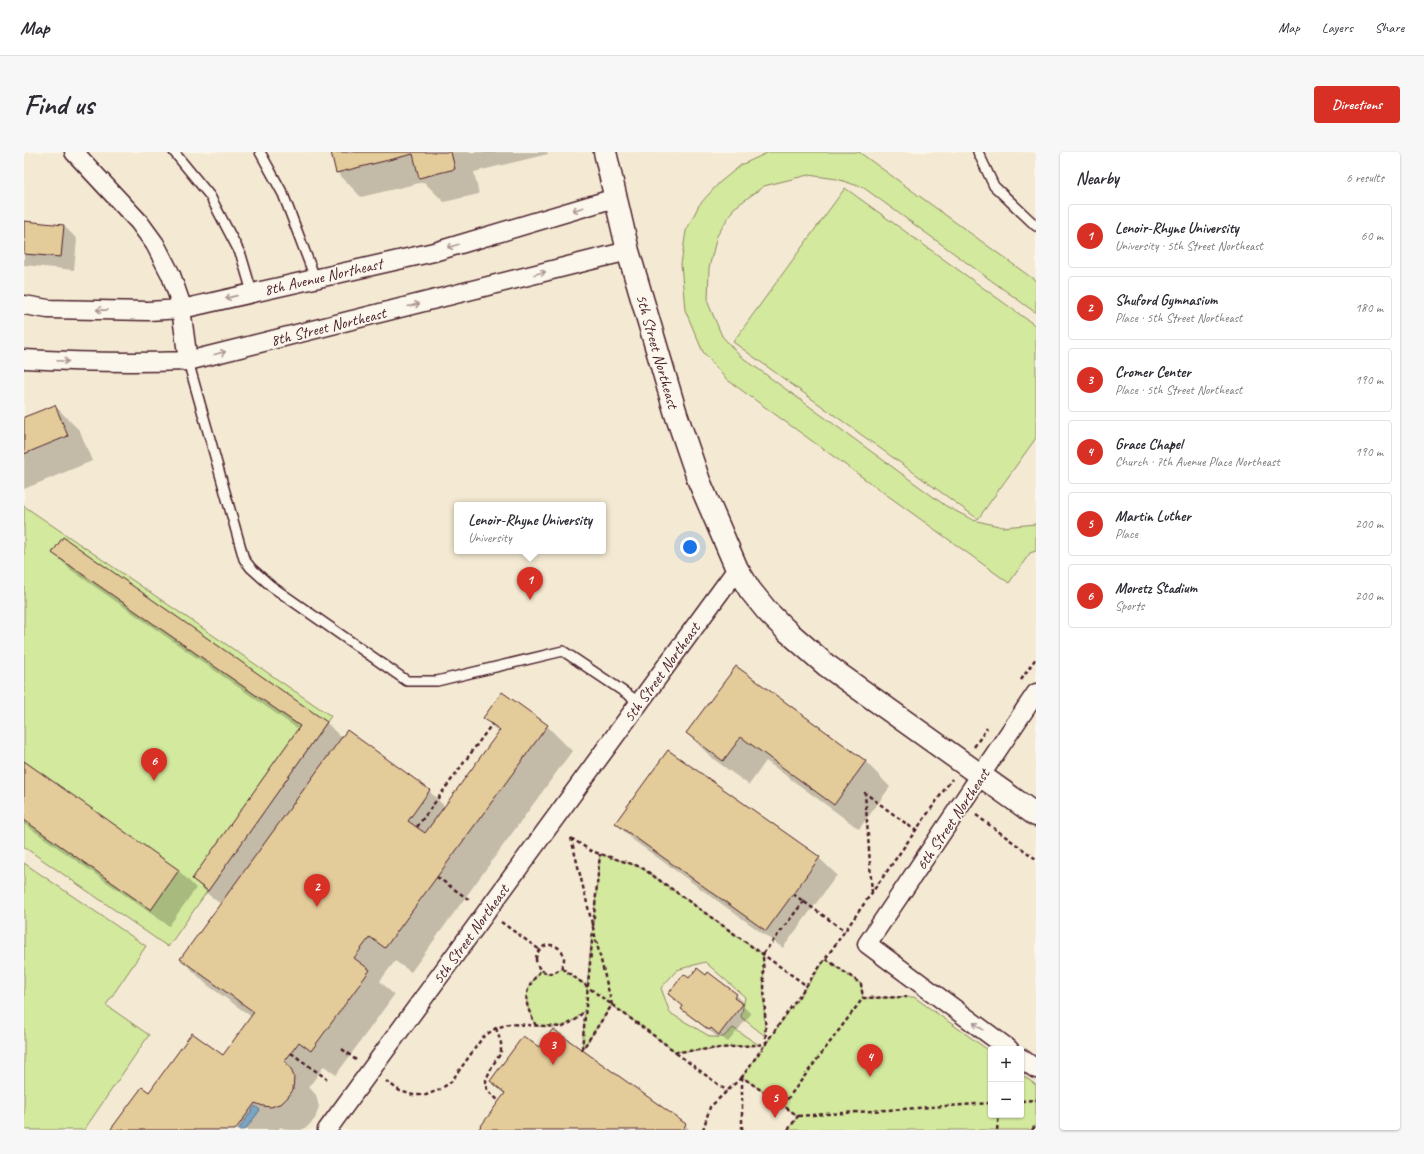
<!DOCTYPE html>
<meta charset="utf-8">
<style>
body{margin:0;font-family:Caveat,sans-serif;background:#f7f7f7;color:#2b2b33}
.controls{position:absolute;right:12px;bottom:12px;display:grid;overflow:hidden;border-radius:4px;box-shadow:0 1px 3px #0004}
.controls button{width:36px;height:36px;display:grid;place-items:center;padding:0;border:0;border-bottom:1px solid #e1e1e2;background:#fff;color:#2b2b33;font:20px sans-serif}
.you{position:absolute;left:666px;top:395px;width:14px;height:14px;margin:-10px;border:3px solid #fff;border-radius:50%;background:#1a73e8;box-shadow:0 0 0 6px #1a73e833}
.badge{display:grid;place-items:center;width:26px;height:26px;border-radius:50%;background:#d93025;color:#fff;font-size:13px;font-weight:700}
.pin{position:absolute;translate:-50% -33px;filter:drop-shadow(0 1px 2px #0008)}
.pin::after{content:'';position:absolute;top:21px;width:14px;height:12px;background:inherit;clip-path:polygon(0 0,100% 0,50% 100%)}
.popup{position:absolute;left:430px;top:350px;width:152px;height:52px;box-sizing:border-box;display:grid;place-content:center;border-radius:4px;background:#fff;filter:drop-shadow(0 1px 3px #0005);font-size:13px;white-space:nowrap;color:#7c7c81}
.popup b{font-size:15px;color:#2b2b33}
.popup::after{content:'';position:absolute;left:50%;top:100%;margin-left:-8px;border:8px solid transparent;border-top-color:#fff}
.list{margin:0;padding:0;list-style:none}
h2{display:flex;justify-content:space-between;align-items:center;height:52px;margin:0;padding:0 16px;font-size:17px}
h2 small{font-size:13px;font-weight:400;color:#7c7c81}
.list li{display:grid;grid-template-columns:26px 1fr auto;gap:12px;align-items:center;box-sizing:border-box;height:64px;margin:0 8px 8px;padding:0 8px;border:1px solid #e1e1e2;border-radius:4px}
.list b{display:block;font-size:15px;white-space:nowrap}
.list p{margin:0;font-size:13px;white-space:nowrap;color:#7c7c81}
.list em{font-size:13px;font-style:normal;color:#7c7c81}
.map{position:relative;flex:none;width:1012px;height:978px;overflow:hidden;border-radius:4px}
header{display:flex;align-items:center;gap:24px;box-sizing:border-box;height:56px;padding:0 20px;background:#fff;border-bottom:1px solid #e1e1e2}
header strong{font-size:19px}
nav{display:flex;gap:22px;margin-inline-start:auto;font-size:14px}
.intro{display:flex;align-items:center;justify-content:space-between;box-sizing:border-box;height:96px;padding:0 24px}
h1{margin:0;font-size:28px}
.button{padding:10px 18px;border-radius:4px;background:#d93025;color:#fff;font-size:14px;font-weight:700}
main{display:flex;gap:24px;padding:0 24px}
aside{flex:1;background:#fff;border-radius:4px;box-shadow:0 1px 3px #0004}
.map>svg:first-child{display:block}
</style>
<header>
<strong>Map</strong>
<nav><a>Map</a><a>Layers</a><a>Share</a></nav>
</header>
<div class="intro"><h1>Find us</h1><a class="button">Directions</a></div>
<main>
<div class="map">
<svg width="1012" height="978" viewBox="0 0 1012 978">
<rect width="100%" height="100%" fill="#fbf7ec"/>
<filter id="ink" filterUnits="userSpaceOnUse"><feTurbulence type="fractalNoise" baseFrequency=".025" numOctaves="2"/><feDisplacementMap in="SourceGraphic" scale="8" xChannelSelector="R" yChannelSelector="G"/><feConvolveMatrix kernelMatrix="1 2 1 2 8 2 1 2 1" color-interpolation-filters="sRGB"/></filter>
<g filter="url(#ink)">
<!-- built -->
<path fill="#f4ead3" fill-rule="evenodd" d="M0 0H1012V978H0ZM433 353H579V399H433ZM967 897H997V963H967Z"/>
<!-- green -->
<path fill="#d2e99e" stroke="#8e8464" d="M745 0H835L1012 129V161L840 36 813 27 784 23 740 34 710 56 693 84 685 116 684 151 698 184 715 203 922 354 949 368 979 375 1012 372V399L1006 401 985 431 702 227 679 200 661 158 657 112 662 79 675 53 695 31 717 13Z
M821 36 1012 174V286L954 367 709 190Z
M0 354 307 564 144 795 0 695Z
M576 702 617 715 739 802 741 884 717 865 721 845 681 810 653 818 637 836 646 861 687 885H699L709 876 735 893 652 900 588 853 558 898 561 858C542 877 538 876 512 874 499 848 498 841 517 818 524 823 532 822 538 816L563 834Z
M0 711 122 794 82 853 125 883 60 978H0Z
M802 807 837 832 839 846 890 845 967 900V963H997V922L1012 933V978H764L774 964 718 925Z"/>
<!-- water -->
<path fill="#98cff7" stroke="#7989a5" d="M231 954 236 958 221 978H214Z"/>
<!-- shadow -->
<path fill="#0003" d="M308 0H523L524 2 450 20 455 42 420 50 400 30 337 45 313 20Z
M0 70 40 74 53 87 50 118 0 113Z
M31 254 56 279 68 309 0 337V266Z
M39 387 303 571 318 586 405 639 421 655 475 581 460 566 523 574 548 599 387 820 371 809 356 829 370 843 312 923 300 914 285 935 292 943 295 955 291 967 283 975 277 978H265L256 975 254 978H90L125 941 199 904 228 865 182 832 157 807 197 752 186 744 169 727 274 577 47 418 29 401Z
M712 515 842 610 866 635 835 677 742 609 725 633 688 606 663 581Z
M644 599 795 706 813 723 759 796 609 688 592 671Z
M0 610 155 719 172 736 145 774 0 672Z
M665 828 712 843 721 852 719 854 727 862 704 890 696 884 695 886 667 865 658 857 660 855 646 842Z
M529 878 661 973 666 978H456L481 943 467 929 516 897Z"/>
<!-- building -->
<path fill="#e4cb9a" stroke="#4a1f2b" d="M307 0H427L431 17 395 26 389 2 312 21Z
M0 69 40 73 37 105 0 102Z
M31 253 44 284 0 302V265Z
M39 385 303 570 184 739 168 727 276 574 28 401Z
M712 514 842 609 810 653 717 585 699 609 662 581Z
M478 540 524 573 361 796 346 785 330 806 346 818 287 899 275 890 261 909 267 917 270 925 269 938 264 945 258 951 247 955 239 954 231 951 211 978H89L87 977 118 935 125 940 168 881 199 903 230 860 156 807 323 578 406 638 384 669 401 681 476 578 459 566Z
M644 598 796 705 742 779 591 671Z
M0 609 155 718 127 758 0 668Z
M673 816 682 823 684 820 713 842 710 846 719 852 695 883 687 876 685 878 657 857 659 854 644 842 660 822 665 826Z
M529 877 662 972 658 978H454L481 941 466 929 499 884 515 895Z"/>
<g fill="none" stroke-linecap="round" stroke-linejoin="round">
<!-- service casing -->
<g stroke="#4a1f2b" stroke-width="12">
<path id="service" d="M150 0 186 44 217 103 228 140
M236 0 259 42 291 126
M954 0 970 34 1012 74
M164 209 220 407 227 416 247 434 383 529H413L539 499 615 550"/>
</g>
<!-- minor casing -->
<g stroke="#4a1f2b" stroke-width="21">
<path id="minor" d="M50 0 115 70 131 92 147 123 156 149 164 209
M0 153 24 157 124 159 158 157 410 100 591 46
M0 207C55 210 109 211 164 209L604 99
M985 897 843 792 1012 541
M997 906 1012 917
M303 978 713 417"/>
</g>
<!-- tertiary casing -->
<g stroke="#4a1f2b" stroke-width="25">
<path id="tertiary" d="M581 0 604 99 652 262 675 329 713 417 726 438 743 459 762 478 802 513 1012 663"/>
</g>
<!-- path -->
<path stroke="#4a1f2b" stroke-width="2.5" stroke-dasharray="4 3" stroke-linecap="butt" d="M997 528 1012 506
M950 595 963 576
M952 663 1012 707
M393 675 468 572
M547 686 567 699 617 715 783 834
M547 686 588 853 558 898
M413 725 447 749
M848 741 841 641 892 679
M769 742 821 779
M477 770 516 798
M569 774 576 702
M512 807a14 14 0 1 1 28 0a14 14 0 1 1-28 0Z
M802 807 837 832 839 846
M538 816 652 900 742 892 739 802 780 749
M512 874C499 848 498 841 517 818
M472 876 477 891V901L468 914 462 928 463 938 475 949
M318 897 332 908
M558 897 569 779
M267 901 303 927
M652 901 703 939
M362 929 376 939 389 943H402L415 938 427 930 459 885 472 876 485 872 539 875 553 867 561 858
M997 949 1012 948
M759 953 839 846 883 845
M774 964 967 951
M679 978 686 955 718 925
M718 978V925
M764 978 774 964 718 925 928 627
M973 978 975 963
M1008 978 1012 973"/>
<!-- service -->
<use href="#service" stroke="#fbf7ec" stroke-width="9"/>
<!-- minor -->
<use href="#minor" stroke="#fbf7ec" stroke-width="18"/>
<!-- tertiary -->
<use href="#tertiary" stroke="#fbf7ec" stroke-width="22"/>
</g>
<!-- one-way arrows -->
<defs><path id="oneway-shaft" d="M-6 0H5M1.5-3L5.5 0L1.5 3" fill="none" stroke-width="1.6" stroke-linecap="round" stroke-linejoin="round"/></defs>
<g stroke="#ab9695">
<use href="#oneway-shaft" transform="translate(554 57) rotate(163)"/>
<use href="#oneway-shaft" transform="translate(429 94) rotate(163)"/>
<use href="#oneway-shaft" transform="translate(516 121) rotate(-14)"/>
<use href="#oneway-shaft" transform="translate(207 145) rotate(167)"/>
<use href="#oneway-shaft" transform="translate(390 153) rotate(-14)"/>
<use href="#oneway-shaft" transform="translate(78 158) rotate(-179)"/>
<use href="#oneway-shaft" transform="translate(196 201) rotate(-14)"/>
<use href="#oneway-shaft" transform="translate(39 209) rotate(3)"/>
<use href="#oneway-shaft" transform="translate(954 874) rotate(-143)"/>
</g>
</g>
<g text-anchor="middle" stroke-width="3.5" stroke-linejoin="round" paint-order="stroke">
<!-- street labels -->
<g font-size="16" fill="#4a1f2b" stroke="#fbf7ec">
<text transform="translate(299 124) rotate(-13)" y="6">8th Avenue Northeast</text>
<text transform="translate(304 174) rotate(-14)" y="6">8th Street Northeast</text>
<text transform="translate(634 199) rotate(74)" y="6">5th Street Northeast</text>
<text transform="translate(637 520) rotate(-54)" y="6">5th Street Northeast</text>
<text transform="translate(928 667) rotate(-56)" y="6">6th Street Northeast</text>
<text transform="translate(446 782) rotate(-54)" y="6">5th Street Northeast</text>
</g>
</g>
</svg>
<div class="controls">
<button>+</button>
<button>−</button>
</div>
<div class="you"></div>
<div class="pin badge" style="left:506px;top:448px">1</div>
<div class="popup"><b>Lenoir-Rhyne University</b>University</div>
<div class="pin badge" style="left:293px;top:755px">2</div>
<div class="pin badge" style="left:529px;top:913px">3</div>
<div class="pin badge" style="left:846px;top:925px">4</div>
<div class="pin badge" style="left:751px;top:966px">5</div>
<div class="pin badge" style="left:130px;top:629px">6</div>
</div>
<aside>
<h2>Nearby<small>6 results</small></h2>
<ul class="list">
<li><span class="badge">1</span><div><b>Lenoir-Rhyne University</b><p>University · 5th Street Northeast</p></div><em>60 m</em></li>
<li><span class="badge">2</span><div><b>Shuford Gymnasium</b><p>Place · 5th Street Northeast</p></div><em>180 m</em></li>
<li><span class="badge">3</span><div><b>Cromer Center</b><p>Place · 5th Street Northeast</p></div><em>190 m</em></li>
<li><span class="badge">4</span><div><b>Grace Chapel</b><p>Church · 7th Avenue Place Northeast</p></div><em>190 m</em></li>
<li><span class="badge">5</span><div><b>Martin Luther</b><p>Place</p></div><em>200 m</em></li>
<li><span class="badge">6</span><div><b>Moretz Stadium</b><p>Sports</p></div><em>200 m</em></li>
</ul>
</aside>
</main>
